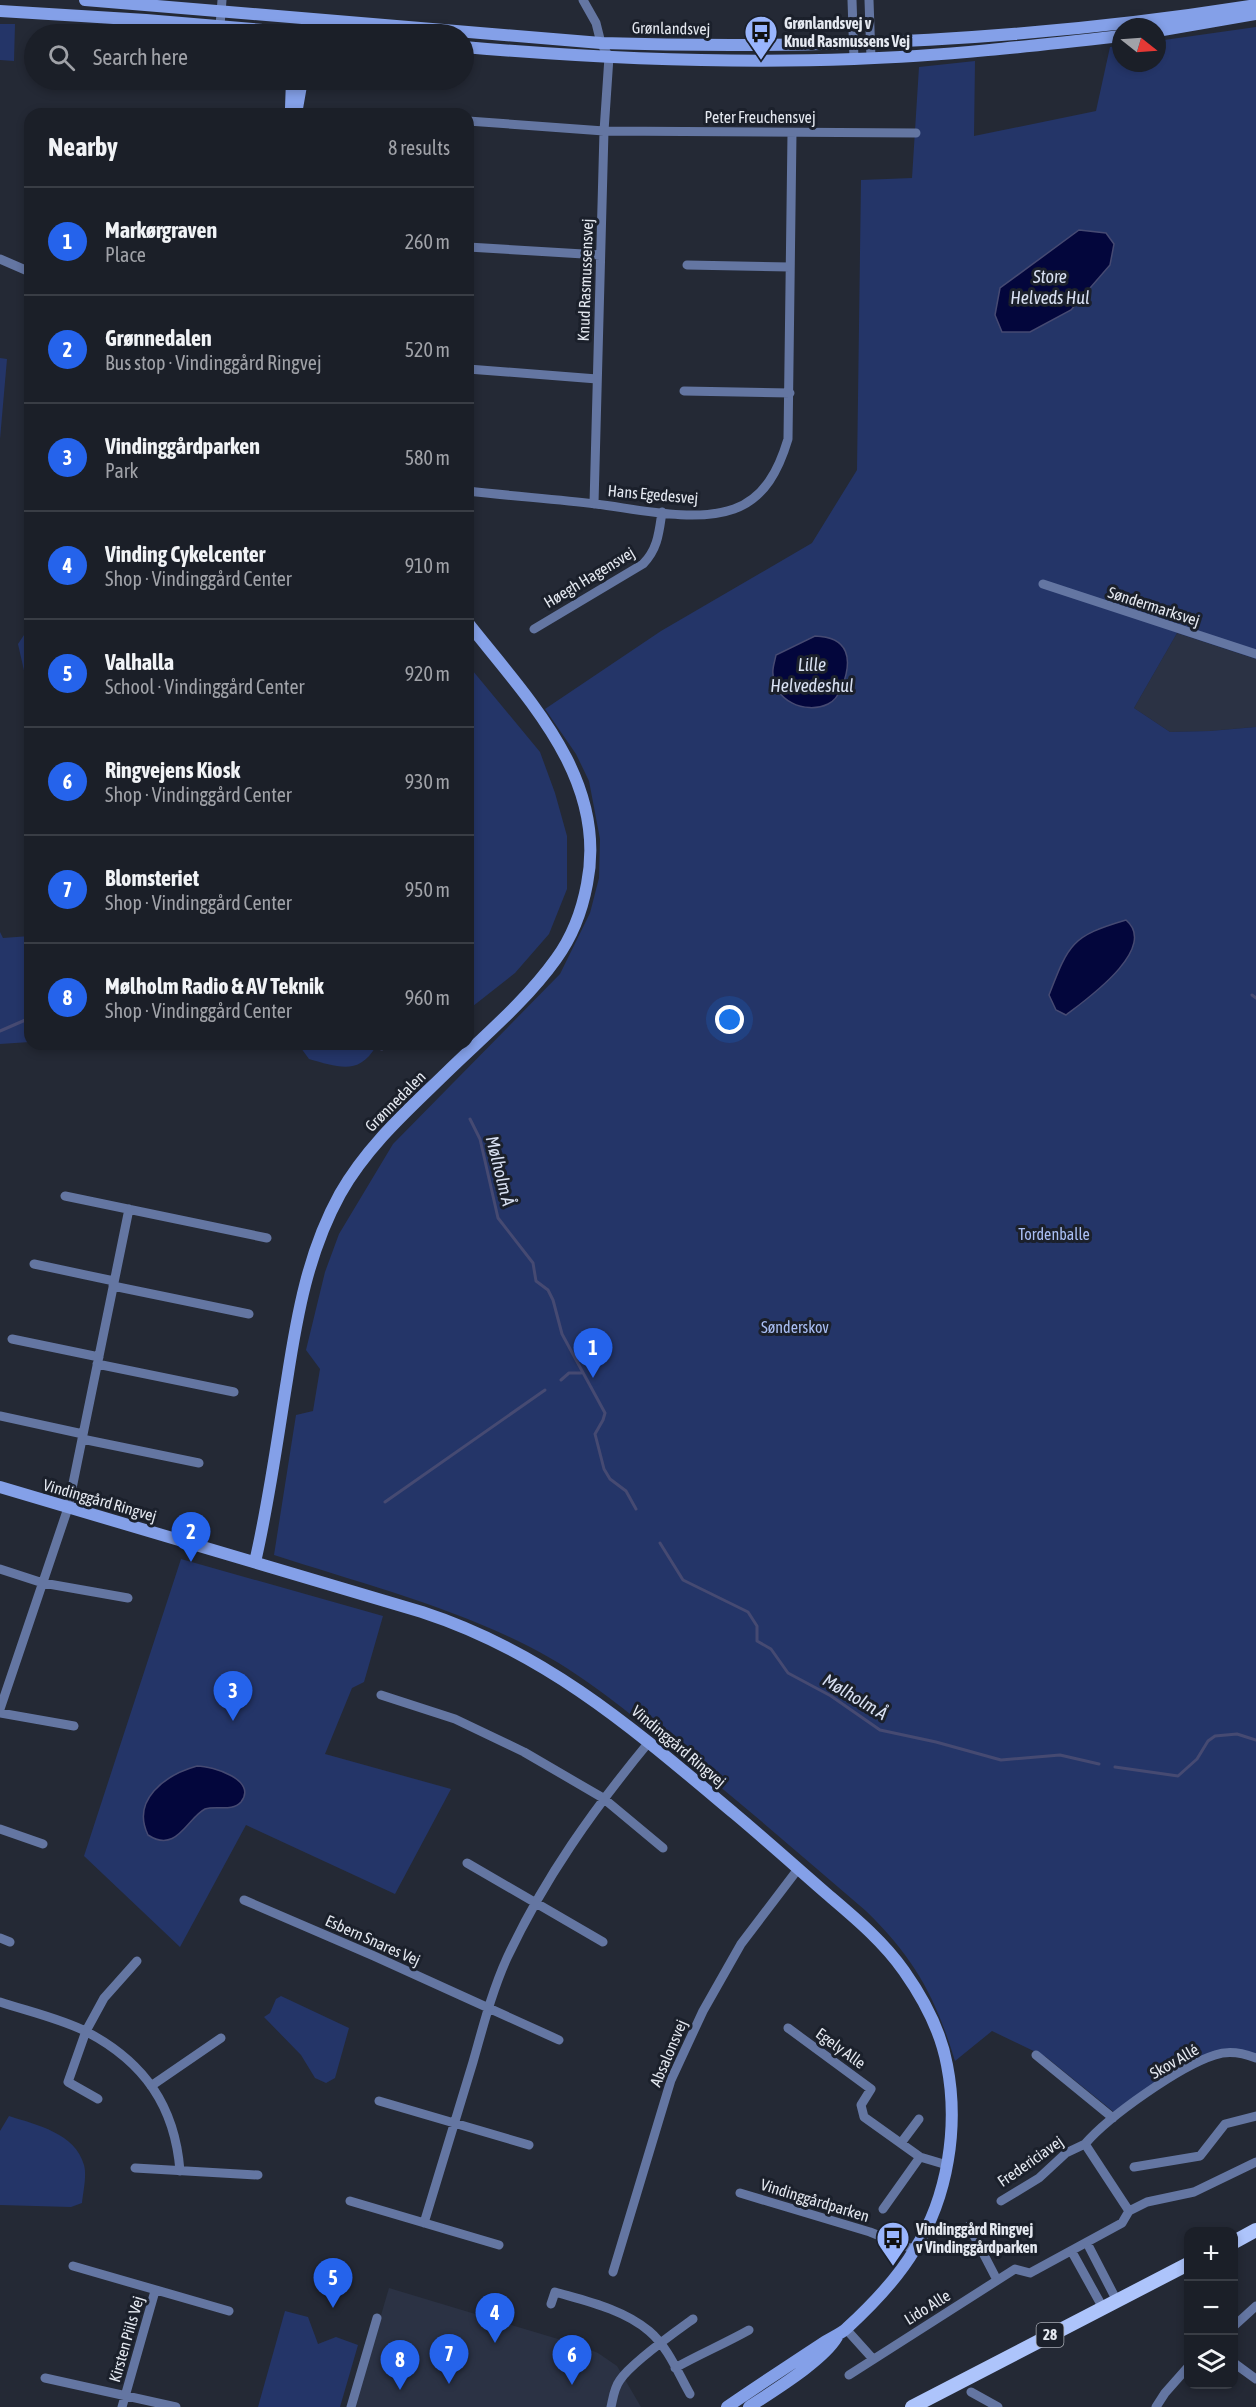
<!DOCTYPE html>
<meta charset="utf-8">
<style>
body{margin:0;font-family:"Asap Condensed",sans-serif;background:#282c34;color:#f1f3f6}
.controls{position:absolute;right:18px;bottom:18px;display:grid;overflow:hidden;border-radius:12px;box-shadow:0 3px 9px #0003}
.controls button{width:54px;height:54px;display:grid;place-items:center;padding:0;border:0;border-bottom:2px solid #393d45;background:#1b1f28;color:#f1f3f6;font:30px sans-serif}
.compass{position:absolute;left:1112px;top:18px;width:54px;height:54px;border-radius:50%;background:#1b1f28;box-shadow:0 3px 9px #0003;rotate:107deg}
.you{position:absolute;left:730px;top:1020px;width:21px;height:21px;margin:-15px;border:4px solid #fff;border-radius:50%;background:#1a73e8;box-shadow:0 0 0 9px #1a73e833}
.badge{display:grid;place-items:center;width:39px;height:39px;border-radius:50%;background:#2563eb;color:#fff;font-size:20px;font-weight:700}
.pin{position:absolute;translate:-50% -50px;filter:drop-shadow(0 2px 3px #0008)}
.pin::after{content:'';position:absolute;top:32px;width:21px;height:18px;background:inherit;clip-path:polygon(0 0,100% 0,50% 100%)}
.list{margin:0;padding:0;list-style:none}
h2{display:flex;justify-content:space-between;align-items:center;height:78px;margin:0;padding:0 24px;font-size:26px}
h2 small{font-size:20px;font-weight:400;color:#a0a2a8}
.list li{display:grid;grid-template-columns:39px 1fr auto;gap:18px;align-items:center;box-sizing:border-box;height:108px;padding:0 24px;border-top:2px solid #393d45}
.list b{display:block;font-size:22px;white-space:nowrap}
.list p{margin:0;font-size:20px;white-space:nowrap;color:#a0a2a8}
.list em{font-size:20px;font-style:normal;color:#a0a2a8}
.icon{flex:none;width:33px;height:33px;fill:none;stroke:currentColor;stroke-width:2;stroke-linecap:round;stroke-linejoin:round}
.map{position:relative;flex:none;width:1256px;height:2407px;overflow:hidden}
.search{position:absolute;background:#1b1f28;box-shadow:0 3px 9px #0003;left:24px;top:24px;width:450px;height:66px;display:flex;align-items:center;gap:15px;box-sizing:border-box;padding:0 21px;border-radius:33px;color:#a0a2a8;font-size:22px}
.panel{position:absolute;background:#1b1f28;box-shadow:0 3px 9px #0003;left:24px;top:108px;width:450px;height:942px;border-radius:18px}
.map>svg:first-child{display:block}
</style>
<div class="map">
<svg width="1256" height="2407" viewBox="0 0 1256 2407">
<rect width="100%" height="100%" fill="#242935"/>
<!-- built -->
<path fill="#2b3244" d="M1177 633 1256 659V727L1210 731 1170 732 1134 708Z
M389 2288 578 2345 598 2353 617 2366 641 2407H354Z"/>
<!-- green -->
<path fill="#243568" d="M0 24H15L14 61 0 60Z
M1256 27V659L1177 633 1134 708 1170 732 1210 731 1256 727V2054H1209L1115 2113 1046 2057 992 2031 955 2061C935 1996 915 1959 866 1911 803 1857 740 1802 675 1750 629 1713 583 1674 530 1647 450 1606 360 1583 274 1555L296 1415 313 1411 320 1369 306 1350 325 1272 339 1234 393 1144 560 974 590 913 599 878 600 839 589 781 576 754 545 709 661 631 812 543 857 470 861 180 912 178 919 67 975 61 974 136 1096 111 1110 47 1121 46V63H1157V41Z
M0 358 7 359 0 439Z
M30 626V737L25 675 18 644Z
M468 665 540 752 555 793 567 836V889L549 934 515 973 468 1010Z
M0 932 3 938 30 936V1042L0 1044Z
M298 1044H376V1046C359 1076 338 1067 309 1059Z
M181 1559 383 1616 364 1682 352 1688 325 1754 451 1789 395 1894 246 1825 180 1947 84 1856Z
M281 1996 349 2028 335 2078 326 2083 315 2078 301 2055 264 2017 270 2013 276 1999Z
M9 2116C37 2125 75 2133 84 2165 87 2176 83 2192 82 2203L71 2207 0 2205V2131Z
M285 2311 308 2317 318 2344 336 2337 358 2345 340 2407H258Z"/>
<!-- water -->
<path fill="#03063c" stroke="#464a72" stroke-width="1.5" d="M1079 230 1106 233 1114 244 1110 265 1071 310 1030 332H1002L995 315 1000 288Z
M815 636C849 637 853 659 842 687 839 694 835 701 828 704 805 715 773 700 773 674 772 668 775 661 776 655Z
M1126 920C1159 948 1087 999 1066 1015L1056 1010 1049 995C1069 943 1072 936 1126 920Z
M197 1766C213 1766 258 1780 241 1802 232 1812 216 1805 205 1809 187 1818 177 1854 148 1835 131 1800 165 1775 197 1766Z"/>
<g fill="none" stroke-linecap="round" stroke-linejoin="round">
<!-- stream -->
<path stroke="#464a72" stroke-width="3" d="M1252 995 1256 998
M0 1031 30 1018
M364 1044 382 1049
M470 1119 480 1139 498 1218 533 1263 536 1281 548 1290 553 1300 562 1334 605 1413 603 1420 595 1434 604 1469 610 1479 626 1491 636 1509
M561 1380 569 1373H581
M385 1502 545 1390
M660 1543 683 1580 748 1612 757 1626V1641L771 1649 788 1673 831 1696 880 1730 936 1742 1001 1760 1060 1755 1099 1764
M1115 1767 1178 1776 1197 1759 1208 1741 1215 1736 1237 1734 1256 1740"/>
<!-- street -->
<path stroke="#6476a2" stroke-width="9" d="M583 0 596 23 601 43 609 57 604 131 594 504
M852 0 854 59
M869 0 871 58
M220 26 222 0
M359 113 373 114
M468 121 604 131 916 133
M468 247 600 255
M0 259 30 272
M687 265 790 267
M468 369 597 379
M684 391 790 393
M468 491C511 496 554 499 596 504 637 509 695 523 734 509 765 498 779 469 788 439L792 133
M1043 584 1256 654
M534 629 643 564C658 549 659 532 662 512
M65 1196 267 1238
M34 1264 114 1281
M113 1286 249 1314
M12 1339 99 1357
M97 1364 234 1392
M0 1416 83 1434
M82 1439 199 1463
M0 1569 43 1583 128 1598
M381 1695 455 1719 524 1752 603 1798 663 1848
M0 1709 68 1508 129 1209
M0 1713 74 1726
M0 1829 43 1844
M467 1863 603 1942
M244 1900 374 1956 559 2040
M0 1938 10 1942
M0 2002C27 2011 62 2019 87 2032 144 2062 175 2106 180 2171
M788 2028 871 2089 861 2105 864 2117 920 2157 947 2165
M1036 2055 1113 2118
M151 2086 221 2038
M98 2099 68 2082 86 2031 104 1998 137 1961
M379 2101 529 2145
M901 2143 919 2119
M1085 2144C1109 2116 1180 2066 1215 2055 1229 2050 1243 2053 1256 2058
M1134 2167 1200 2156 1225 2124 1256 2116
M135 2168 258 2175
M740 2193 870 2232 915 2250
M350 2201 499 2245
M1001 2201 1039 2178 1066 2153 1085 2144 1129 2211
M883 2209 920 2157
M1129 2211 1147 2202 1194 2192 1256 2162
M424 2223C440 2169 457 2116 473 2062 483 2027 492 1991 507 1958 545 1877 593 1810 649 1742
M969 2226 997 2280
M1087 2243 1117 2301
M1072 2252 1103 2308
M73 2266 229 2311
M613 2272 671 2080 703 2011 741 1944 798 1869
M551 2304 555 2292C586 2301 623 2309 649 2331 668 2347 678 2373 690 2394
M1234 2326 1256 2306
M846 2329 873 2359
M1234 2363 1256 2379
M675 2368C700 2354 724 2344 749 2330
M849 2375 1015 2269 1030 2273 1122 2223 1129 2211
M45 2378 176 2407
M971 2392 998 2407
M122 2407 155 2291
M351 2407 377 2318
M611 2407C613 2398 614 2388 620 2380 631 2363 675 2332 693 2319
M1156 2407 1165 2393 1188 2367"/>
<!-- secondary -->
<path stroke="#84a0e8" stroke-width="12" d="M85 0 601 43C823 50 1036 40 1256 5
M0 11 146 20 310 34
M1157 31 1256 14
M464 47C593 58 724 64 854 59 943 56 1032 46 1121 36
M291 108 292 80
M296 114 302 80
M0 1487 422 1612C548 1653 636 1731 735 1814 766 1840 796 1867 827 1894 854 1917 883 1941 904 1971 923 1998 941 2032 947 2065 959 2126 948 2197 915 2249 898 2278 872 2305 847 2328 840 2335 831 2337 823 2343 791 2364 759 2385 727 2407
M255 1562C269 1502 277 1441 287 1380 297 1315 308 1252 340 1194 367 1146 408 1110 447 1072 484 1036 526 1001 556 959 572 937 582 911 587 884 608 779 528 699 468 623
M749 2407C773 2391 823 2361 837 2337"/>
<!-- primary -->
<path stroke="#adc4fb" stroke-width="14" d="M1234 2242 1256 2230
M912 2407 1188 2264"/>
</g>
<!-- icons -->
<defs>
<g id="bus-pin" transform="scale(1.725)"><path d="M0 17L-7.5 6A9.5 9.5 0 1 1 7.5 6Z" fill="#99b5fd" stroke="#1b202b"/><path d="M-5-6H5V4H4V6H2V4H-2V6H-4V4H-5ZM-3.5-4V0h7V-4ZM-3.5 1.2v1.5H-2V1.2ZM2 1.2v1.5H3.5V1.2Z" fill="#111"/></g>
</defs>
<g fill-rule="evenodd">
<use href="#bus-pin" x="761" y="32"/>
<use href="#bus-pin" x="893" y="2238"/>
</g>
<g text-anchor="middle" stroke-width="6" stroke-linejoin="round" paint-order="stroke">
<!-- shield labels -->
<rect fill="#1b202b" stroke="#a8acb5" stroke-width="1.5" x="1036.5" y="2323" width="27" height="24" rx="4.5"/>
<g font-size="15" font-weight="bold" fill="#e4e8f0">
<text x="1050" y="2340">28</text>
</g>
<!-- poi labels -->
<g font-size="16" font-weight="bold" fill="#e4e8f0" stroke="#1b202b" text-anchor="start">
<text x="784" y="29">Grønlandsvej v<tspan x="784" dy="18">Knud Rasmussens Vej</tspan></text>
<text x="916" y="2235">Vindinggård Ringvej<tspan x="916" dy="18">v Vindinggårdparken</tspan></text>
</g>
<!-- street labels -->
<g font-size="16" fill="#e4e8f0" stroke="#1b202b">
<text transform="translate(671 28) rotate(1)" y="6">Grønlandsvej</text>
<text x="760" y="123">Peter Freuchensvej</text>
<text transform="translate(585 280) rotate(-88)" y="6">Knud Rasmussensvej</text>
<text transform="translate(653 494) rotate(5)" y="6">Hans Egedesvej</text>
<text transform="translate(589 577) rotate(-31)" y="6">Høegh Hagensvej</text>
<text transform="translate(1154 606) rotate(18)" y="6">Søndermarksvej</text>
<text transform="translate(395 1101) rotate(-45)" y="6">Grønnedalen</text>
<text transform="translate(100 1500) rotate(16)" y="6">Vindinggård Ringvej</text>
<text transform="translate(679 1746) rotate(40)" y="6">Vindinggård Ringvej</text>
<text transform="translate(373 1940) rotate(24)" y="6">Esbern Snares Vej</text>
<text transform="translate(841 2048) rotate(36)" y="6">Egely Alle</text>
<text transform="translate(668 2053) rotate(-67)" y="6">Absalonsvej</text>
<text transform="translate(1174 2061) rotate(-30)" y="6">Skov Allé</text>
<text transform="translate(1030 2161) rotate(-35)" y="6">Fredericiavej</text>
<text transform="translate(815 2200) rotate(17)" y="6">Vindinggårdparken</text>
<text transform="translate(927 2307) rotate(-32)" y="6">Lido Alle</text>
<text transform="translate(126 2339) rotate(-74)" y="6">Kirsten Piils Vej</text>
</g>
<!-- park labels -->
<g font-size="16" fill="#aabff4" stroke="#1b202b">
<text x="1054" y="1240">Tordenballe</text>
<text x="795" y="1333">Sønderskov</text>
</g>
<!-- water labels -->
<g font-size="18" font-style="italic" fill="#d9e1f3" stroke="#1b202b">
<text x="1050" y="283">Store<tspan x="1050" dy="21">Helveds Hul</tspan></text>
<text x="812" y="671">Lille<tspan x="812" dy="21">Helvedeshul</tspan></text>
<text transform="translate(500 1171) rotate(76)" y="6">Mølholm Å</text>
<text transform="translate(855 1697) rotate(31)" y="6">Mølholm Å</text>
</g>
</g>
</svg>
<div class="controls">
<button>+</button>
<button>−</button>
<button><svg class="icon" aria-label="layers" viewBox="0 0 24 24"><path d="M12 4l9 5-9 5-9-5zM3 14l9 5 9-5"/></svg></button>
</div>
<svg class="compass" viewBox="-18 -18 36 36"><path d="M0-13l5 13h-10z" fill="#e53935"/><path d="M0 13l5-13h-10z" fill="#a0a2a8"/></svg>
<div class="you"></div>
<div class="pin badge" style="left:593px;top:1378px">1</div>
<div class="pin badge" style="left:191px;top:1562px">2</div>
<div class="pin badge" style="left:233px;top:1721px">3</div>
<div class="pin badge" style="left:495px;top:2343px">4</div>
<div class="pin badge" style="left:333px;top:2308px">5</div>
<div class="pin badge" style="left:572px;top:2385px">6</div>
<div class="pin badge" style="left:449px;top:2384px">7</div>
<div class="pin badge" style="left:400px;top:2390px">8</div>
<div class="search"><svg class="icon" aria-label="search" viewBox="0 0 24 24"><circle cx="10" cy="10" r="6"/><path d="M15 15l6 6"/></svg>Search here</div>
<section class="panel">
<h2>Nearby<small>8 results</small></h2>
<ul class="list">
<li><span class="badge">1</span><div><b>Markørgraven</b><p>Place</p></div><em>260 m</em></li>
<li><span class="badge">2</span><div><b>Grønnedalen</b><p>Bus stop · Vindinggård Ringvej</p></div><em>520 m</em></li>
<li><span class="badge">3</span><div><b>Vindinggårdparken</b><p>Park</p></div><em>580 m</em></li>
<li><span class="badge">4</span><div><b>Vinding Cykelcenter</b><p>Shop · Vindinggård Center</p></div><em>910 m</em></li>
<li><span class="badge">5</span><div><b>Valhalla</b><p>School · Vindinggård Center</p></div><em>920 m</em></li>
<li><span class="badge">6</span><div><b>Ringvejens Kiosk</b><p>Shop · Vindinggård Center</p></div><em>930 m</em></li>
<li><span class="badge">7</span><div><b>Blomsteriet</b><p>Shop · Vindinggård Center</p></div><em>950 m</em></li>
<li><span class="badge">8</span><div><b>Mølholm Radio &amp; AV Teknik</b><p>Shop · Vindinggård Center</p></div><em>960 m</em></li>
</ul>
</section>
</div>
